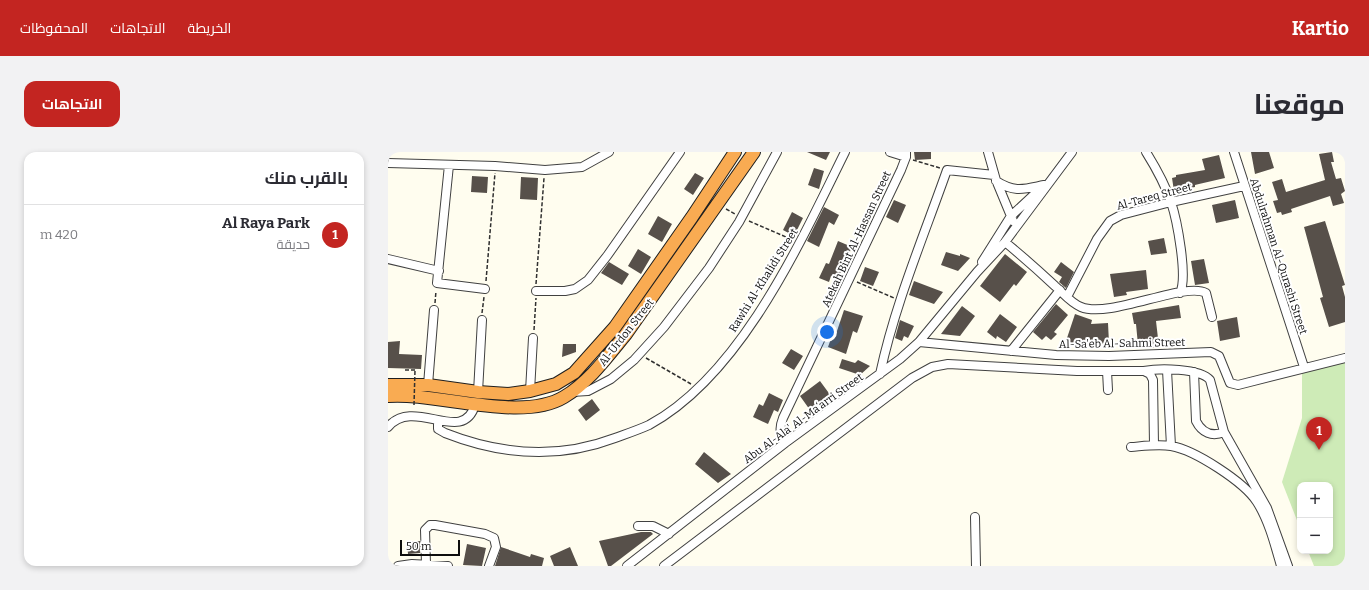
<!DOCTYPE html>
<html lang="ar">
<meta charset="utf-8">
<style>
body{margin:0;font-family:Bitter,Cairo,serif;background:#f2f2f3;color:#2b2b33;direction:rtl}
.controls{position:absolute;right:12px;bottom:12px;display:grid;overflow:hidden;border-radius:8px;box-shadow:0 2px 6px #0003}
.controls button{width:36px;height:36px;display:grid;place-items:center;padding:0;border:0;border-bottom:1px solid #e1e1e2;background:#fff;color:#2b2b33;font:20px sans-serif}
.scale{position:absolute;left:12px;bottom:10px;width:60px;box-sizing:border-box;padding-left:4px;border:2px solid #0e0e0e;border-top:0;font-size:11px;line-height:14px;white-space:nowrap;color:#0e0e0e;-webkit-text-stroke:3px #fff;paint-order:stroke}
.you{position:absolute;left:439px;top:180px;width:14px;height:14px;margin:-10px;border:3px solid #fff;border-radius:50%;background:#1a73e8;box-shadow:0 0 0 6px #1a73e833}
.badge{display:grid;place-items:center;width:26px;height:26px;border-radius:50%;background:#c32521;color:#fff;font-size:13px;font-weight:700}
.pin{position:absolute;translate:-50% -33px;filter:drop-shadow(0 1px 2px #0008)}
.pin::after{content:'';position:absolute;top:21px;width:14px;height:12px;background:inherit;clip-path:polygon(0 0,100% 0,50% 100%)}
.list{margin:0;padding:0;list-style:none}
h2{display:flex;justify-content:space-between;align-items:center;height:52px;margin:0;padding:0 16px;font-size:17px}
h2 small{font-size:13px;font-weight:400;color:#7c7c81}
.list li{display:grid;grid-template-columns:26px 1fr auto;gap:12px;align-items:center;box-sizing:border-box;height:60px;padding:0 16px;border-top:1px solid #e1e1e2}
.list b{display:block;font-size:15px;white-space:nowrap}
.list p{margin:0;font-size:13px;white-space:nowrap;color:#7c7c81}
.list em{font-size:13px;font-style:normal;color:#7c7c81}
.map{position:relative;flex:none;width:957px;height:414px;overflow:hidden;direction:ltr;border-radius:12px}
header{display:flex;align-items:center;gap:24px;box-sizing:border-box;height:56px;padding:0 20px;background:#c32521;color:#fff}
header strong{font-size:19px}
nav{display:flex;gap:22px;margin-inline-start:auto;font-size:14px}
.intro{display:flex;align-items:center;justify-content:space-between;box-sizing:border-box;height:96px;padding:0 24px}
h1{margin:0;font-size:28px}
.button{padding:10px 18px;border-radius:12px;background:#c32521;color:#fff;font-size:14px;font-weight:700}
main{display:flex;gap:24px;padding:0 24px}
aside{flex:1;background:#fff;border-radius:12px;box-shadow:0 2px 6px #0003}
.map>svg:first-child{display:block}
</style>
<header>
<strong>Kartio</strong>
<nav><a>الخريطة</a><a>الاتجاهات</a><a>المحفوظات</a></nav>
</header>
<div class="intro"><h1>موقعنا</h1><a class="button">الاتجاهات</a></div>
<main>
<div class="map">
<svg width="957" height="414" viewBox="0 0 957 414">
<rect width="100%" height="100%" fill="#fffdef"/>
<!-- green -->
<path fill="#ceebb7" d="M957 207V414H926L920 399H942V333H912V376L894 330 914 266V218Z"/>
<!-- building -->
<path fill="#57504a" d="M419 0H442L438 8Z
M526 0H543V7L527 8Z
M863 0H881L886 16 867 22Z
M944 0 946 10H943L948 27 953 26 957 39 953 42 956 51 945 54 942 44 903 57 904 60 894 63 893 60 889 61 885 49 890 48 884 30 894 27 898 40 937 28 931 2Z
M831 3 837 26 811 32 807 33V35L786 39 784 26 788 25V23L817 18 814 7Z
M426 16 436 19 431 37 420 33Z
M307 21 316 26 305 43 296 37Z
M84 24 100 25 99 41 83 40Z
M133 25 150 26 149 48 132 47Z
M506 48 518 53 510 71 498 65Z
M847 48 851 66 828 71 824 53Z
M436 55 451 63 446 73 441 70 431 95 419 89Z
M404 60 415 66 406 84 395 78Z
M270 64 284 72 274 90 260 82Z
M937 69 957 133 954 134 957 145V170L941 175 932 146 935 145 916 75Z
M776 86 779 101 763 103 760 89Z
M450 89 464 95 450 127 443 124 441 130 431 126 438 111 441 112Z
M250 97 263 105 253 122 240 114Z
M558 100 572 104V102L582 106 570 119 553 113Z
M617 102 639 120 628 134 626 132 612 150 592 134Z
M816 107 821 131 807 133 803 109Z
M221 110 241 122 234 133 213 121Z
M673 110 686 120 678 136 671 130 674 125 666 120Z
M477 115 491 120 485 134 472 129Z
M758 118 760 137 738 140 739 143 726 145 722 122Z
M526 129 555 140 546 152 521 143Z
M668 152 680 163 666 180 669 182 663 188 658 184 654 188 645 180Z
M791 153 793 166 768 169 771 195 761 196 760 192 750 193 748 172H746L744 161Z
M574 154 587 164 572 184 553 182Z
M456 158 475 164 469 181 465 179 458 202 440 195 446 178 449 179Z
M612 162 629 175 618 190 609 184 608 187 599 180Z
M687 162 704 168 703 172 720 171 721 191 696 193V195L678 189Z
M849 165 852 185 832 189 829 169Z
M512 168 526 174 520 186 516 184 514 189 507 186Z
M12 189 11 202 34 203 33 217 0 216V190Z
M175 192H188V200L174 205Z
M403 197 415 204 406 218 394 211Z
M454 207 467 211 470 208 482 214 472 223 451 216Z
M432 229 443 244 422 258 412 244Z
M381 241 395 248 390 260 386 258 380 272 365 265 371 252 375 254Z
M204 247 212 258 198 269 190 258Z
M316 300 343 322 330 331 307 312Z
M253 380H263L265 382 223 414H220L211 389Z
M32 389V401L20 402 19 390Z
M79 392 98 396 94 414 75 413Z
M113 395 142 405 143 402 156 406 154 414H107Z
M182 395 190 414H166L162 404Z"/>
<g fill="none" stroke-linecap="round" stroke-linejoin="round">
<!-- minor casing -->
<g stroke="#414141" stroke-width="10">
<path id="minor" d="M502 0 518 5
M600 0 608 28 625 69
M758 0C768 16 777 32 783 50 789 68 800 125 792 141
M846 0 916 215
M0 11 107 14 157 18 194 15 221 0
M61 13 49 131 97 137
M608 29C627 41 636 37 656 33
M617 90C634 104 651 119 667 134 675 141 683 151 693 155 722 167 797 129 818 141L824 165
M0 107 51 119
M594 110 623 64 650 39 655 37
M148 139H177L187 137 200 128 219 104 292 0
M679 145 709 87 722 69 733 63 783 50 856 34
M531 190 668 203 721 204 823 200 831 204 842 231 850 233 957 206
M623 199 672 138
M779 218 783 294
M719 219 720 238
M756 219C771 216 812 216 822 228L836 280 879 356 900 414
M806 220 808 269C814 281 824 285 836 280
M492 222C507 152 535 86 559 18L606 23
M40 233 46 158
M142 239 145 186
M90 240 94 168
M184 240 200 239 223 227 246 208 276 175 321 116 351 70 389 0
M50 269V277L57 281C113 303 169 308 227 286 238 282 250 278 261 273 353 223 412 91 457 0
M0 275C26 244 75 294 87 253
M397 291C392 281 391 276 395 266L513 18 518 5V0
M743 295C756 294 770 292 783 294 807 298 856 330 869 350 881 369 887 393 893 414
M587 365 588 414
M250 374H265L281 382
M38 412 37 378 42 373H47L97 382 106 386 108 395 101 414
M10 414 24 412 60 414
M239 414 397 291 512 207 531 190 589 120 617 90 684 0
M276 414 524 226 544 215 560 212 689 219H756L762 222 765 228 766 293"/>
</g>
<!-- highway casing -->
<g stroke="#1f1f1f" stroke-width="14">
<path id="highway" d="M0 233H40L90 240 120 242 142 239 168 232 186 221 227 175 304 65 347 0
M0 244C49 240 133 271 176 245 201 230 219 205 238 182L366 0"/>
</g>
<!-- path -->
<path stroke="#303030" stroke-width="1.5" stroke-dasharray="4 2" stroke-linecap="butt" d="M525 8 552 16
M338 57 347 62
M361 69 405 88
M98 129 107 21
M469 130 506 146
M148 132 156 26
M47 151 48 139
M94 161 96 145
M146 178 148 146
M258 206 303 232
M17 218H27"/>
<!-- minor -->
<use href="#minor" stroke="#fff" stroke-width="8"/>
<!-- highway -->
<use href="#highway" stroke="#f9ab52" stroke-width="12"/>
<!-- path-bridge -->
<path stroke="#303030" stroke-width="1.5" stroke-dasharray="4 2" stroke-linecap="butt" d="M26 253 27 218"/>
</g>
<g text-anchor="middle" stroke-width="4" stroke-linejoin="round" paint-order="stroke">
<!-- street labels -->
<g font-size="11" fill="#0e0e0e" stroke="#fff">
<text transform="translate(766 44) rotate(-15)" y="4">Al-Tareq Street</text>
<text transform="translate(468 87) rotate(-65)" y="4">Atekah Bint Al-Hassan Street</text>
<text transform="translate(891 104) rotate(72)" y="4">Abdulrahman Al-Qurashi Street</text>
<text transform="translate(375 128) rotate(-58)" y="4">Rawhi Al-Khalidi Street</text>
<text transform="translate(238 180) rotate(-52)" y="4">Al-Urdon Street</text>
<text transform="translate(734 191) rotate(-1)" y="4">Al-Sa'eb Al-Sahmi Street</text>
<text transform="translate(415 266) rotate(-36)" y="4">Abu Al-Ala' Al-Maʻarri Street</text>
</g>
</g>
</svg>
<div class="controls">
<button>+</button>
<button>−</button>
</div>
<div class="scale">50 m</div>
<div class="you"></div>
<div class="pin badge" style="left:931px;top:298px">1</div>
</div>
<aside>
<h2>بالقرب منك<small></small></h2>
<ul class="list">
<li><span class="badge">1</span><div><b>Al Raya Park</b><p>حديقة</p></div><em>420 m</em></li>
</ul>
</aside>
</main>
